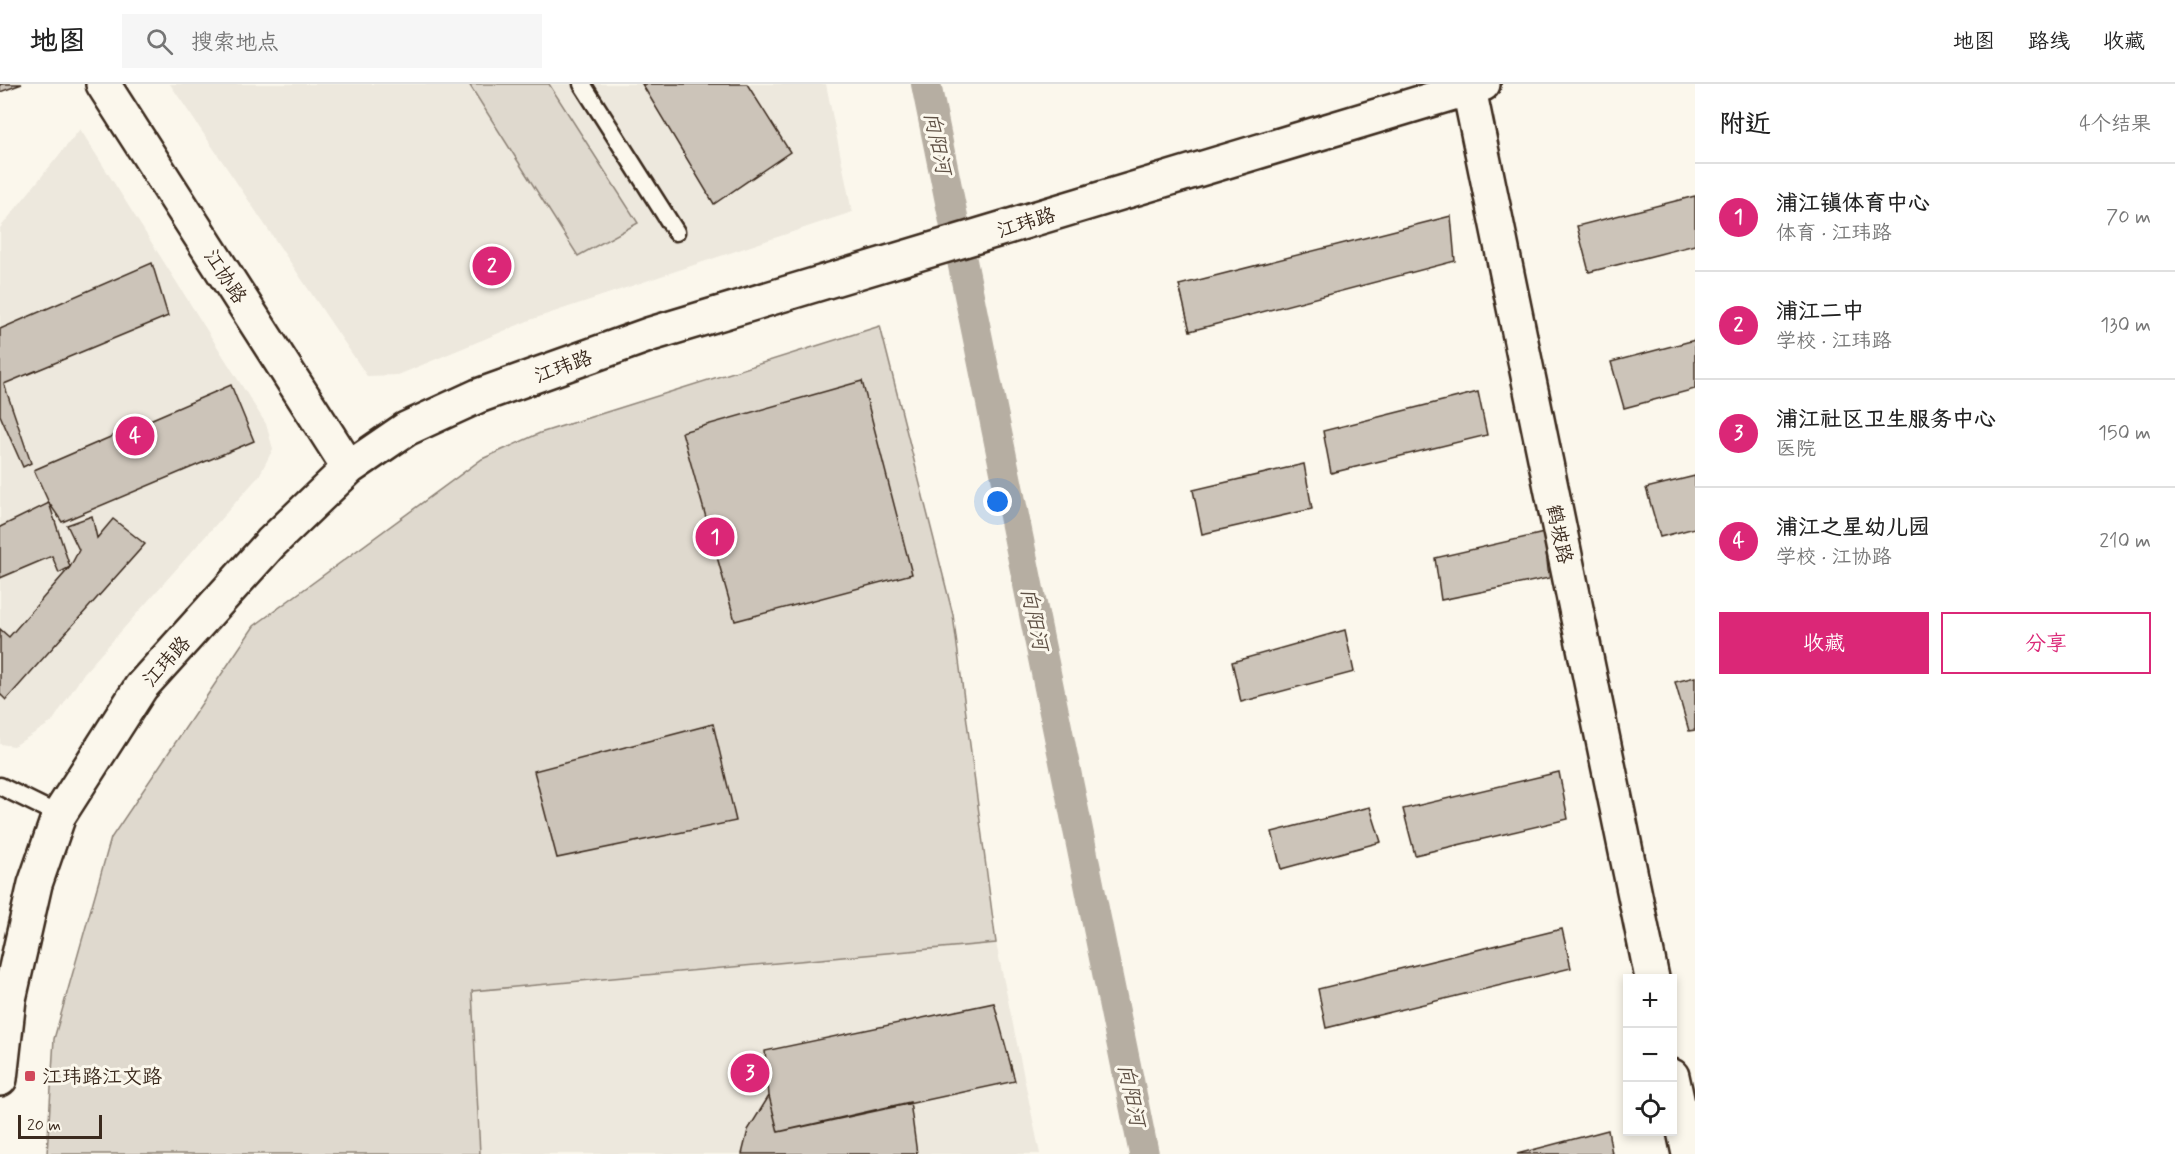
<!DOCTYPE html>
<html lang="zh">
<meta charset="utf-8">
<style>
body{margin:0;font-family:Mynerve,"LXGW WenKai TC",sans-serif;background:#f6f6f6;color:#222}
.controls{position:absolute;right:18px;bottom:18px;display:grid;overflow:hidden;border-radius:0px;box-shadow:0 3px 9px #0003}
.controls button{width:54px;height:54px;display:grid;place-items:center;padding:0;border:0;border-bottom:2px solid #e0e0e0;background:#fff;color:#222;font:30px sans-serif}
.scale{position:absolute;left:18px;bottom:15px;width:84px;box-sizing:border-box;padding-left:6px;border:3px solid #3b2a1e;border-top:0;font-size:16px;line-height:21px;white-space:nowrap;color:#3b2a1e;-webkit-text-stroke:4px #fbf7ec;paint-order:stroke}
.you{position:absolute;left:998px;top:418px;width:21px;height:21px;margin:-15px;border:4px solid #fff;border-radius:50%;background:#1a73e8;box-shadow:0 0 0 9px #1a73e833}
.badge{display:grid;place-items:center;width:39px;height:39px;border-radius:50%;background:#db2777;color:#fff;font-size:20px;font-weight:700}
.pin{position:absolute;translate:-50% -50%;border:3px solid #fff;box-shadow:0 2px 6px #0006}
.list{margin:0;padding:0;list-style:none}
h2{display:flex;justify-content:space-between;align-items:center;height:78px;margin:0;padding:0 24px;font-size:26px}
h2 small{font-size:20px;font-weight:400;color:#767676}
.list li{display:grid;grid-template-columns:39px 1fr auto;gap:18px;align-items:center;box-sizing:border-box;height:108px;padding:0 24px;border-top:2px solid #e0e0e0}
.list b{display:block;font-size:22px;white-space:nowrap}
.list p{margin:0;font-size:20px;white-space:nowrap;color:#767676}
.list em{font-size:20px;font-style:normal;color:#767676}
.actions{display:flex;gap:12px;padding:18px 24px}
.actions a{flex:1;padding:14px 0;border:2px solid #db2777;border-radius:0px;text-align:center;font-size:21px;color:#db2777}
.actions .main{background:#db2777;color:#fff}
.icon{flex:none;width:33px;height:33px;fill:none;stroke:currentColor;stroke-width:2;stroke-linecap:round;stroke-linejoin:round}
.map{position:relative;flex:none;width:1695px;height:1070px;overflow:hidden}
header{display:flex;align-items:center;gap:36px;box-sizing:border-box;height:84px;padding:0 30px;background:#fff;border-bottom:2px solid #e0e0e0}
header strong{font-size:28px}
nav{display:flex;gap:33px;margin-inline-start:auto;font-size:21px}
.search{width:420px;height:54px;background:#f6f6f6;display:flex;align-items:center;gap:15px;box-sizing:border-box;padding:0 21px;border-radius:0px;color:#767676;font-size:22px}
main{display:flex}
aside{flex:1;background:#fff}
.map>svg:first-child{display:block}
</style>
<header>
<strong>地图</strong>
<div class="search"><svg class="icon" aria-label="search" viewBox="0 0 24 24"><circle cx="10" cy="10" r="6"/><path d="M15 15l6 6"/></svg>搜索地点</div>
<nav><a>地图</a><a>路线</a><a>收藏</a></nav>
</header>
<main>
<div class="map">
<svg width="1695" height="1070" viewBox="0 0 1695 1070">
<rect width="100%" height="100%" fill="#fbf7ec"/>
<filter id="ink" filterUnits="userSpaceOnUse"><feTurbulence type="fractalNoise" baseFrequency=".0167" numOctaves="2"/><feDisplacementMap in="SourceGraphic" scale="12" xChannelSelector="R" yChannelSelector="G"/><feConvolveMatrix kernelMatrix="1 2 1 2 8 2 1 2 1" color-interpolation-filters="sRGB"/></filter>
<g filter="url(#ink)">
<!-- built -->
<path fill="#ede8dd" d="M170 0H826L852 128 530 236 398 291 367 292Z
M80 45 266 340 273 365 259 392 84 589 52 638 14 662 0 660V144Z
M996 859 1040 1070H480L472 907Z"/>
<!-- green -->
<path fill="#dfd9ce" stroke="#8d8276" stroke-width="1.5" d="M469 0H549L638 139 578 172Z
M880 242 953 531 996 859 472 907 480 1070H47L54 955 111 754 254 542 482 375 540 349Z"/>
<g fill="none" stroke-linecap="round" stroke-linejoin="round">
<!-- canal -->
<path stroke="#b6aea2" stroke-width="30" d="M926 0 1144 1070"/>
</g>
<!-- building -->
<path fill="#ccc4b9" stroke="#3b2a1e" stroke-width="1.5" d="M0 0H22L0 8Z
M642 0H747L790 68 714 120Z
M1695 112V161L1589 188 1577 142Z
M1451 132 1455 177 1190 247 1179 201Z
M152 179 168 232 4 300 31 379 23 383 0 331V245Z
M1695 256V305L1624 324 1611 278Z
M862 297 912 490 735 537 682 348Z
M231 301 254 357 62 438 49 419 34 386Z
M1478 308 1487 351 1331 389 1323 347Z
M1304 380 1312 425 1202 450 1193 406Z
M1695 392V444L1660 453 1646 404Z
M49 419 70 483 59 489 52 472 0 494V443Z
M92 432 97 454 113 435 145 460 6 616 0 610V545L9 553 70 483 79 466 67 441Z
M1544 449 1549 494 1441 516 1435 474Z
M1345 546 1354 588 1241 618 1232 578Z
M1695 593V646L1689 647 1675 598Z
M713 640 736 737 557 774 534 687Z
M1559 688 1568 735 1415 771 1403 725Z
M1370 723 1381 758 1281 785 1272 748Z
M1562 845 1571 884 1326 944 1318 905Z
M994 919 1015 997 778 1048 769 1012 765 967Z
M769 1012 778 1048 910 1018 917 1070H742L748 1046Z
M1608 1046 1612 1070H1517Z"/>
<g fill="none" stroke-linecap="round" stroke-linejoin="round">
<!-- lane casing -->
<g stroke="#3b2a1e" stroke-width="21">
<path id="lane" d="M582 0 676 148
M0 702 59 731"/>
</g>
<!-- street casing -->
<g stroke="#3b2a1e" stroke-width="38">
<path id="street" d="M103 0 349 384
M1469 5 1652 894
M1672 992 1689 1070
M0 995 9 915 35 800 59 731 141 603 271 459 349 384 406 345 478 312 651 250 1483 0"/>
</g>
<!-- lane -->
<use href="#lane" stroke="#fbf7ec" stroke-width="16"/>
<!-- street -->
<use href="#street" stroke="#fbf7ec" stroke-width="33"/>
</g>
</g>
<!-- markers -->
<rect fill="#d1495b" stroke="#fbf7ec" stroke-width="2" x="24" y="986" width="12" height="12" rx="3"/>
<g text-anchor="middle" stroke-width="6" stroke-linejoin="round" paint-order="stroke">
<!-- street labels -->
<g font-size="20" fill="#3b2a1e" stroke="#fbf7ec">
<text transform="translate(1026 138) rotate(-17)" y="7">江玮路</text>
<text transform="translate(226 192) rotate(57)" y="7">江协路</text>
<text transform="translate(563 282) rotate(-20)" y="7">江玮路</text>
<text transform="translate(1560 450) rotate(78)" y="7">鹤坡路</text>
<text transform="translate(166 577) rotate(-48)" y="7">江玮路</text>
</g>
<!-- poi labels -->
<g font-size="20" fill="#3b2a1e" stroke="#fbf7ec" text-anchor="start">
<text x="42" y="999">江玮路江文路</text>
</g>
<!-- water labels -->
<g font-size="21" font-style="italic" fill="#605246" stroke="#fbf7ec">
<text transform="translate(938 59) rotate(78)" y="7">向阳河</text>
<text transform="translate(1035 535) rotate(78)" y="7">向阳河</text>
<text transform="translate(1132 1011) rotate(78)" y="7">向阳河</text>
</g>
</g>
</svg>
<div class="controls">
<button>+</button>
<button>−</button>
<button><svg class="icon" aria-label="locate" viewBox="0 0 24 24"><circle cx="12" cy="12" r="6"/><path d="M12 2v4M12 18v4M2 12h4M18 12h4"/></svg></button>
</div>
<div class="scale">20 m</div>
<div class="you"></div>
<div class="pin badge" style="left:715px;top:453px">1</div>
<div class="pin badge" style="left:492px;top:182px">2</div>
<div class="pin badge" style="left:750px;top:989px">3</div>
<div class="pin badge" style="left:135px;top:352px">4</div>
</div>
<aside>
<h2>附近<small>4个结果</small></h2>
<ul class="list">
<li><span class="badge">1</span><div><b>浦江镇体育中心</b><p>体育 · 江玮路</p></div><em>70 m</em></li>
<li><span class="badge">2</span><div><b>浦江二中</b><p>学校 · 江玮路</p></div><em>130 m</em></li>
<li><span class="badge">3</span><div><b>浦江社区卫生服务中心</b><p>医院</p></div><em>150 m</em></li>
<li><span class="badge">4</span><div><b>浦江之星幼儿园</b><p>学校 · 江协路</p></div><em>210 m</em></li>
</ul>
<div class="actions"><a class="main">收藏</a><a>分享</a></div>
</aside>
</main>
